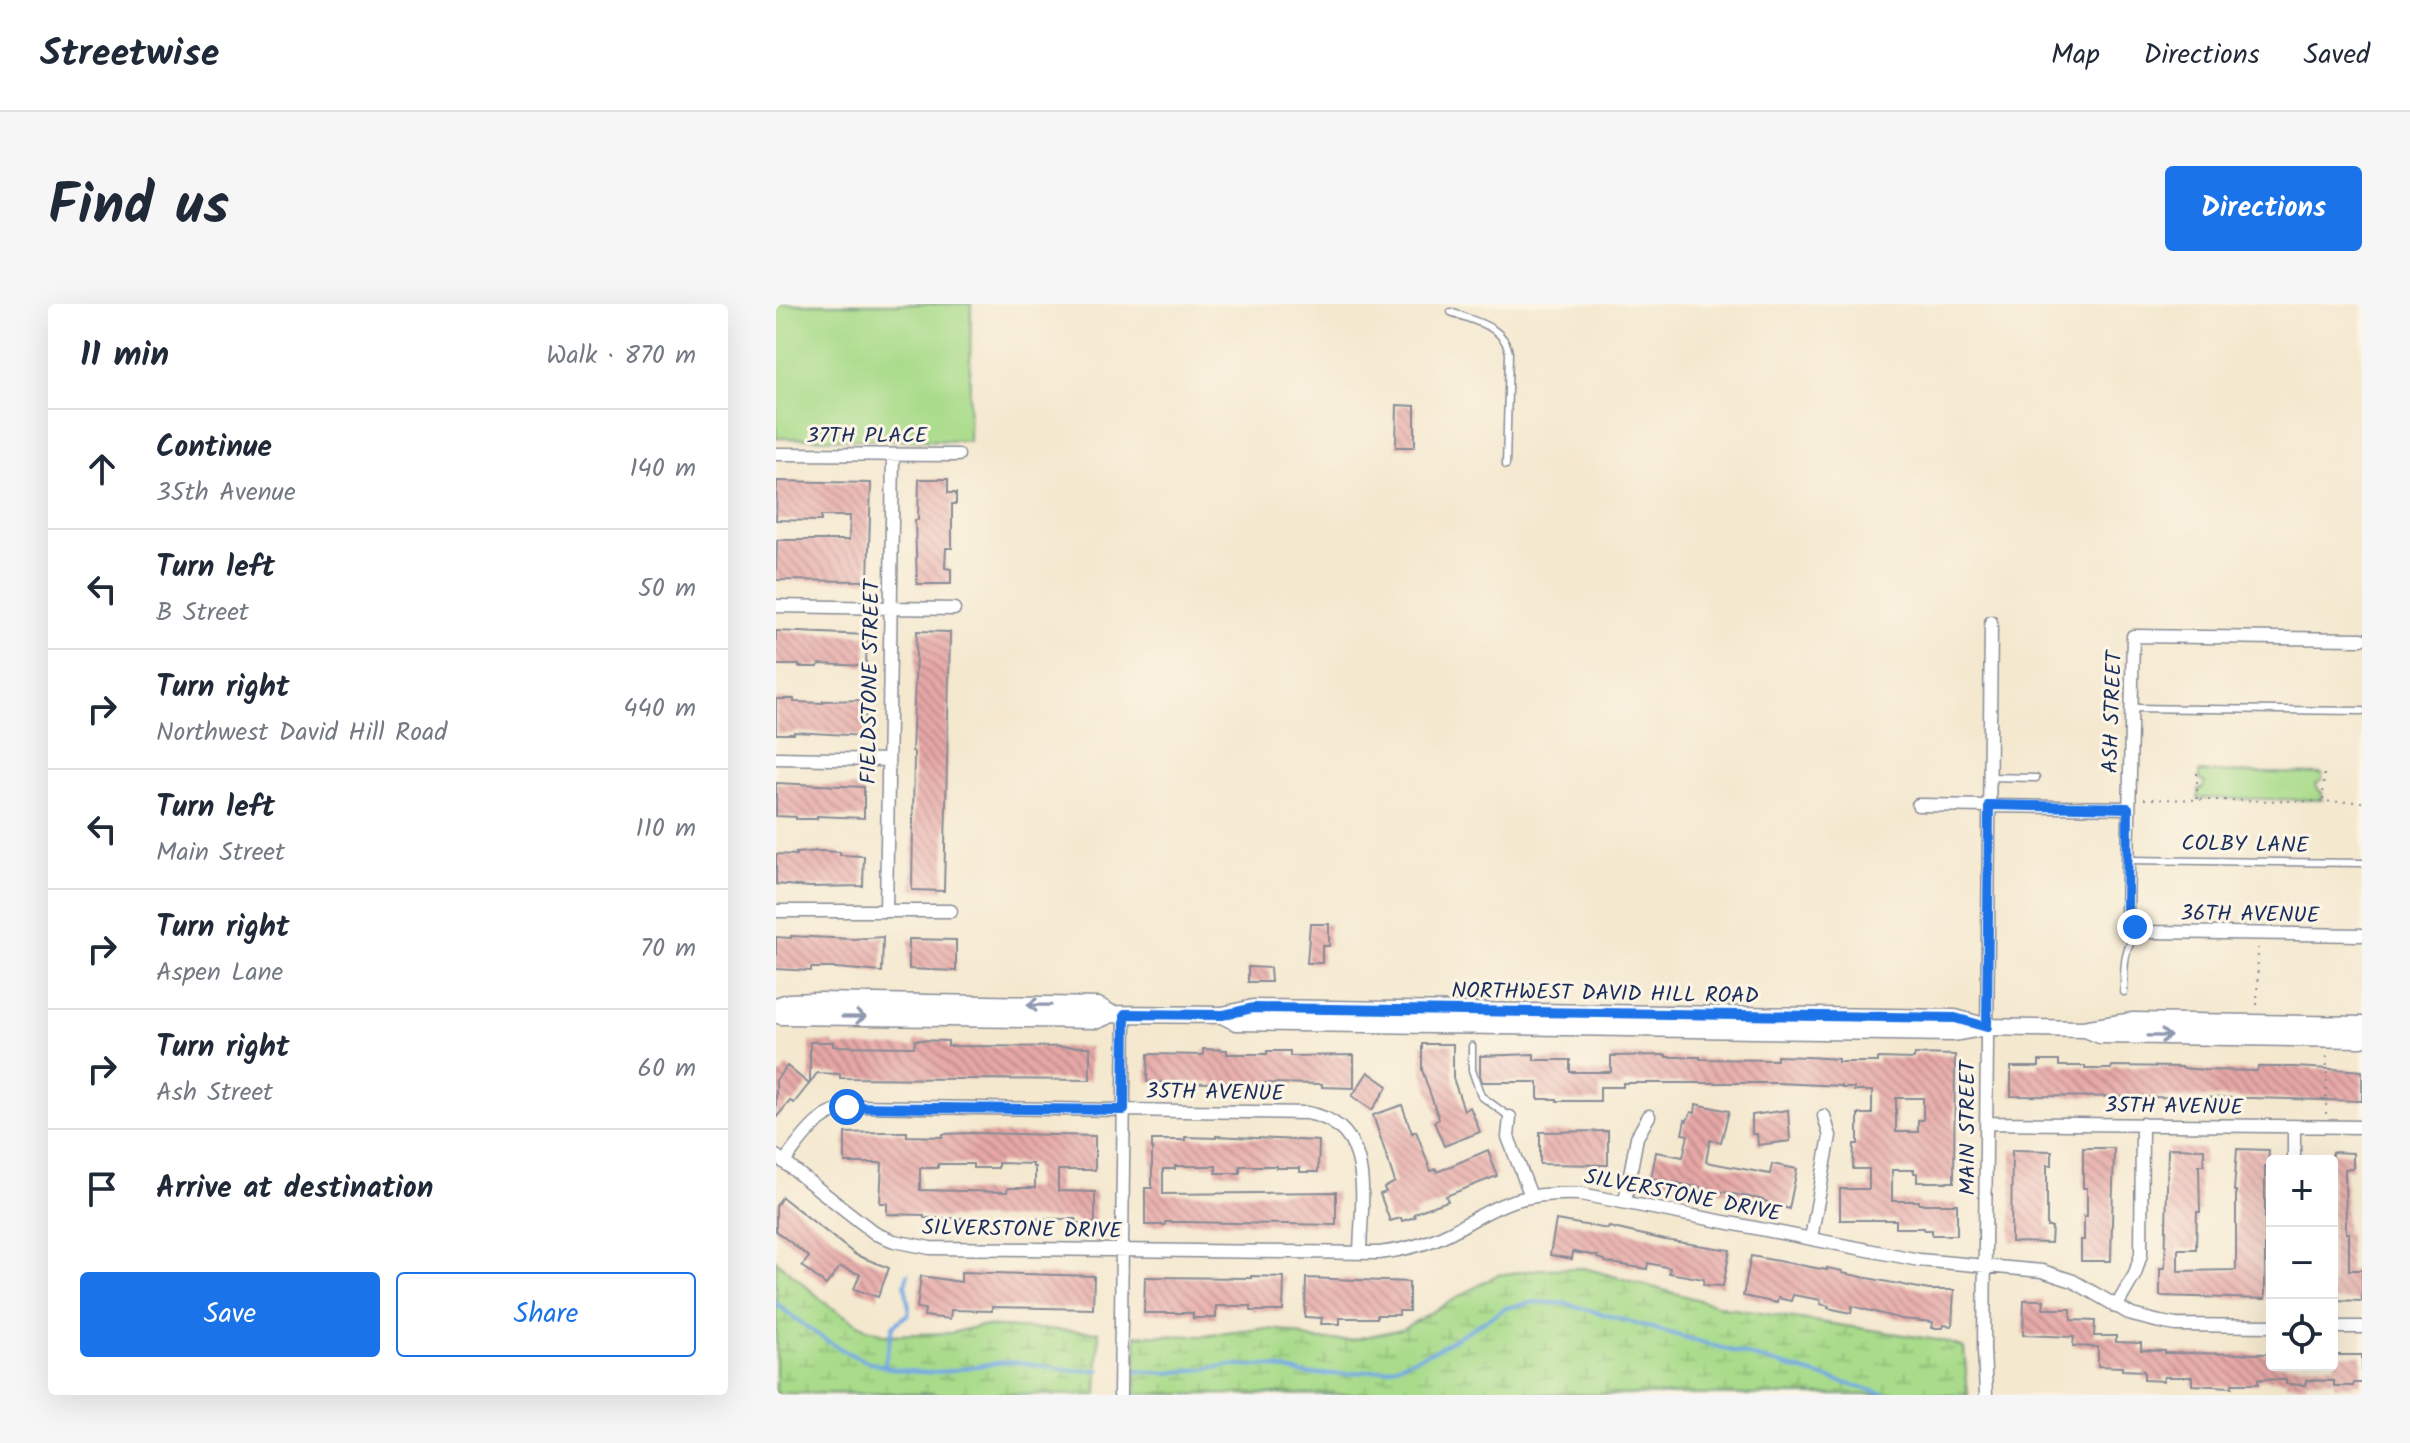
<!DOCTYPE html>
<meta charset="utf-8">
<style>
body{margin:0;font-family:Kalam,sans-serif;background:#f6f6f7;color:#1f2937}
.controls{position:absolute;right:24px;bottom:24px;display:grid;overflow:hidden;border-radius:8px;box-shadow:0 8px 32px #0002}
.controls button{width:72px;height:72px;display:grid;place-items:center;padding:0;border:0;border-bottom:2px solid #e0e1e3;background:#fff;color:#1f2937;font:40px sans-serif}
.stop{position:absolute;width:24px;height:24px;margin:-18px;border:6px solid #1a73e8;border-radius:50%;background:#fff}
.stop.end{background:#1a73e8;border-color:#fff;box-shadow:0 2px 8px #0008}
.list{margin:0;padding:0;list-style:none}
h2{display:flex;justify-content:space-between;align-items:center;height:104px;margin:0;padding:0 32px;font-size:34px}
h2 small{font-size:26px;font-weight:400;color:#747a83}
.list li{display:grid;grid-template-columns:52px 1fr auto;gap:24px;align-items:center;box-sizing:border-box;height:120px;padding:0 32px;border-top:2px solid #e0e1e3}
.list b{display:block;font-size:30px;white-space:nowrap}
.list p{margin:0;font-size:26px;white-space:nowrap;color:#747a83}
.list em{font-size:26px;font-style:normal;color:#747a83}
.actions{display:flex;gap:16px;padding:24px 32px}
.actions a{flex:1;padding:18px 0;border:2px solid #1a73e8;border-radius:8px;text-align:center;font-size:28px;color:#1a73e8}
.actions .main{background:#1a73e8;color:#fff}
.icon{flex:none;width:44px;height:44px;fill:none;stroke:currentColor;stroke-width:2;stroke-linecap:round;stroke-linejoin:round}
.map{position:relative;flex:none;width:1586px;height:1091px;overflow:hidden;border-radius:8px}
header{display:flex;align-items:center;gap:48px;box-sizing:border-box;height:112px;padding:0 40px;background:#fff;border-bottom:2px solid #e0e1e3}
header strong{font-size:38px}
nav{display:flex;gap:44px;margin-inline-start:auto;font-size:28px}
.intro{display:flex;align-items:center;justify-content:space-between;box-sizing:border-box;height:192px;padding:0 48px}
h1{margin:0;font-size:56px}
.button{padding:20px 36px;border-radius:8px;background:#1a73e8;color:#fff;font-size:28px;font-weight:700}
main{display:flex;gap:48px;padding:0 48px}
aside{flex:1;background:#fff;border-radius:8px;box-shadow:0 8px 32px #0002}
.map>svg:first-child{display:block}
</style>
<header>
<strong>Streetwise</strong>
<nav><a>Map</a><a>Directions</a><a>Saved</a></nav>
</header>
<div class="intro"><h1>Find us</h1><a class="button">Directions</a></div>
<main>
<aside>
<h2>11 min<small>Walk · 870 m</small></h2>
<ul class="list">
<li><svg class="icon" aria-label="ahead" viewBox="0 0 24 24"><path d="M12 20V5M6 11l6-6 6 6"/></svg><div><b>Continue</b><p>35th Avenue</p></div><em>140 m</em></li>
<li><svg class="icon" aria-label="left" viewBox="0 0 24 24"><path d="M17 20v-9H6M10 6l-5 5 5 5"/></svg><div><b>Turn left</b><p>B Street</p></div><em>50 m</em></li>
<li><svg class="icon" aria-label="right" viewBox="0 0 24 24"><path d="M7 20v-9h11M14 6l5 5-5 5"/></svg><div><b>Turn right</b><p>Northwest David Hill Road</p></div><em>440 m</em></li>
<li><svg class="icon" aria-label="left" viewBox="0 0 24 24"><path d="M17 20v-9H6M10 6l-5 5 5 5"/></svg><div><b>Turn left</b><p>Main Street</p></div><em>110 m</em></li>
<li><svg class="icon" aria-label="right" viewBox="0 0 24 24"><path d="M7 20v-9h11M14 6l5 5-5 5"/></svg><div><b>Turn right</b><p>Aspen Lane</p></div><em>70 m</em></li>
<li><svg class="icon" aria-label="right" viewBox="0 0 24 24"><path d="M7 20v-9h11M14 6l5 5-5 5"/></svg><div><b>Turn right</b><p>Ash Street</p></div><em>60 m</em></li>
<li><svg class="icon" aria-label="arrive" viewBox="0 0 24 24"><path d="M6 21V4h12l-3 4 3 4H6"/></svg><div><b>Arrive at destination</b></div></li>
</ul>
<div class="actions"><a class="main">Save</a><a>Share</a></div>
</aside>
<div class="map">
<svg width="1586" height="1091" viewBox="0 0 1586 1091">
<defs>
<pattern id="wetland-marsh" width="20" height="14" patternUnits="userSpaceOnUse" patternTransform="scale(2)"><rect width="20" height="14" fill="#a9db8a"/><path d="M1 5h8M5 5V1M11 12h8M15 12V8" fill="none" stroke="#91bc7a"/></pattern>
<pattern id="building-back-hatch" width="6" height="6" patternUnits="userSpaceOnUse" patternTransform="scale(2)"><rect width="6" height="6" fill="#e6a7a6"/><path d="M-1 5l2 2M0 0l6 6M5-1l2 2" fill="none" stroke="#ba888a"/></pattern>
</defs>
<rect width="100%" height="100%" fill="#fcf5e5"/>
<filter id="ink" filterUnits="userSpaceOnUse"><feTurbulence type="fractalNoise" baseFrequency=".0125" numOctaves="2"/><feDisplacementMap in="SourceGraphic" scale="16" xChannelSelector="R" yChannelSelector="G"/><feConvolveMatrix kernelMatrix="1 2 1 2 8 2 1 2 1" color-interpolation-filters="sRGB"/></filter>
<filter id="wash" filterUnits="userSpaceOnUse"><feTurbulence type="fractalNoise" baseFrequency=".006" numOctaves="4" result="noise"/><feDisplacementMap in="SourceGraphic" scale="32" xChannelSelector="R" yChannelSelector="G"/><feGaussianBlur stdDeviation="1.8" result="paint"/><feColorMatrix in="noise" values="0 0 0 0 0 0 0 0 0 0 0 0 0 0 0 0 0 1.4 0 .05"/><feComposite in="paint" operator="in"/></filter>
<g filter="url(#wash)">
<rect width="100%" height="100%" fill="#f4e8cf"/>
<!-- green -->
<path fill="#a9db8a" stroke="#628574" stroke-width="2" d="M0 0H195L193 137 0 134Z
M1423 468 1546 470V476L1540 480 1542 486 1546 488V496L1422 494V486L1427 484 1429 479 1423 475Z"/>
<!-- wetland -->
<path fill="url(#wetland-marsh)" stroke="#628574" stroke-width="2" d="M0 956 53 1002 91 1025 112 1031 175 1029 204 1022 323 1028 321 1091 0 1089Z
M808 964 952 1004 1168 1037 1188 1044 1192 1091 360 1090V1031L427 1032 484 1025 505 1026 540 1036H575L626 1025 721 971 765 965Z"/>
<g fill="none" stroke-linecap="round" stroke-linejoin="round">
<!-- stream -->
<path stroke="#74aae2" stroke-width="4" d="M0 999C52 1042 101 1075 172 1067 193 1064 211 1059 233 1058 253 1058 273 1064 294 1066 304 1067 314 1066 324 1066
M108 1062 117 1022 132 1010 133 1004 129 980 132 970
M360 1067 393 1069 452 1062H491L531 1070H571L612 1065 660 1046 730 1004 759 998 792 1000 1111 1091"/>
</g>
<g id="blocks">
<!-- building -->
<path fill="url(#building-back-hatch)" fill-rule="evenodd" d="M621 101 639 102V143H620Z
M143 175H172V189H180V200H176V244H170L169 264 175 265V280H141L139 216H142Z
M1 177 95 179 92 277 0 276 1 236H73L74 212H45V217L0 216Z
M0 327 91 331 90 362 43 360 42 363H23V361H0Z
M141 327 174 328 168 587 136 586 138 448 136 447Z
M0 395H18V398L47 399V397L90 396 89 432 18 428V430H0Z
M0 479 88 483V514L41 512V515H20V513L0 512Z
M44 547 64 548V551L88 552 87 582 34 583 0 580V550L20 551V549Z
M534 620H553V642H546V659H531Z
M15 632 76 635 107 633 106 668 60 664H35V667L0 665V633L15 634Z
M133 635 180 636V667L133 665Z
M472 663 494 664 495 678H472Z
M139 736 172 737V742L314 743V776L64 774V770L41 769 34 779V738H57V742L138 743Z
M646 740H677V774L688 806 694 803 704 828 668 842 658 818 663 815 646 766Z
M427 745 451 746V750H491V747H514V752L578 751V784L546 783V780L486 779V782L450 783 437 782V779L371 778 372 750 427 751Z
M758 750V756H794V768H835V752L890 751V753H924V755L1001 756V752L1032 753 1062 755V758H1102V754L1138 755 1139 750 1179 751 1178 878H1141V869H1138V866H1116V897H1143V900H1181V931H1156V926H1148V924H1120V916H1064V885H1093V865H1077L1078 840H1082V810H1096V787H1078V784H1066V782L1000 779H847V783H824V797H781V795H762V778H706L704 771V752ZM1120 794H1147V816H1142V828H1120Z
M1263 757H1283V762H1309V765H1335L1336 762 1406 763V764L1429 766 1481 767 1482 763H1518L1573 766 1586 767V797L1477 794 1235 792V763H1263Z
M11 762 33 780 18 799 14 797 0 814V776Z
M592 768 612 782 596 806 576 792Z
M920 800 953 807 945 838 934 836 930 858 994 870 996 860 1021 865 1013 905 983 895 875 874 880 848 907 853 912 831 906 830 909 816 911 817 915 808 919 809Z
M626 801 636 829 640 827 655 867 660 865 661 868 712 846 721 872 670 892 672 897 646 906 638 910 639 913 626 917 625 914 614 917 604 890 610 888 608 884 619 878 597 811Z
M1012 806 1014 837 982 841 981 830H976V811Z
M832 827V861L764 860V828Z
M107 828H131V832L167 833V830L197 829 319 832V866H282V887L319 888V919H300V915L148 914V911L111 910V899H104L106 859H69V829ZM222 859 257 860V863H259V884H232L231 888 144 886V864H162V860H197V864H222Z
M440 832 543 837 542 868H524V864H500V862H464V869H440V862H399V865H387V890L560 888V921L409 918H389V921H369V884H376V836H409V833L440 834Z
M1307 844H1338L1335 957H1305V936H1308V912H1311V884H1307Z
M1392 844 1428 845V861H1423L1424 908H1421L1420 945H1402V967L1460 966V887H1458L1461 845 1493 846 1492 862H1489V995L1384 992V964H1389Z
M1236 846 1276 847V861H1271V923H1276L1275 939 1235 938Z
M1556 848 1577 849V865H1569L1570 929H1573V966H1586V997L1556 996Z
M6 893 80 951 113 964 102 993 78 985 84 970 64 963 50 981 26 962 33 953 0 927V902Z
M780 916 832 925 833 923 889 936 954 946 947 982 927 981 928 975 893 969 894 964 872 959 871 965 829 958V956L821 954 822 952 797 948 796 955 774 951Z
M975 952 1051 966V964L1066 967V969L1153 986H1178L1176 1022 1168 1021 1167 1024H1156L1157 1018 1125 1015 1076 1002 1075 1009 1052 1004 1053 1002 1044 1000 1045 996 1017 991 1015 997 1002 994 1001 999 967 992Z
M185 968 318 972 317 1005 216 1003V1007L175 1006 174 1015 148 1012 149 1005 141 1004 145 972 185 978Z
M475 972 508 973 507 1007H475V1002H440V1014H417V1009H368L369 973 475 974Z
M530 974 633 978V1007H623V1011H601V1014H564V1020H545L546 1014 529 1013Z
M1248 996H1268L1267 1005H1295V1016L1319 1017 1318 1032H1340V1038L1365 1039V1046L1389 1047V1049L1496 1050V1061H1558L1559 1051H1586V1079H1578L1577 1082H1558V1077L1530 1076V1081L1510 1080V1076L1482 1075V1080H1456V1083L1416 1081V1073H1388V1077L1368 1076V1067L1346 1066V1063L1322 1062V1043L1297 1042 1298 1033 1247 1031Z"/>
</g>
</g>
<g filter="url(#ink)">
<use href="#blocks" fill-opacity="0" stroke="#888c96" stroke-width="2"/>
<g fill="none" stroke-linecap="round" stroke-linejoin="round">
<!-- service casing -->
<g stroke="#888c96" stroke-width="9">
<path id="service" d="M675 8C697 17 729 22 733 49L730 161
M1356 404 1586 407
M1213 473 1260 474
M1351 556 1586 559
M1348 688C1348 661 1347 648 1362 625
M696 742V766L705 792 734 813"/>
</g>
<!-- minor casing -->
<g stroke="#888c96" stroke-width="15">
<path id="minor" d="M0 150 182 151
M0 302 178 305
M1586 335 1357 332 1351 608 1359 623 1376 628 1586 631
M0 454 112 456
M1142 501 1352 504
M0 607H175
M110 607 117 151
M734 813 732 833 755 892
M1210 819 1586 823
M0 852 100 930 118 937 154 944 603 949C628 946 652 940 675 928 696 917 714 904 737 897 759 890 781 889 805 890L1143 956 1266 967 1297 977 1356 1011 1384 1018 1400 1021 1496 1022
M1518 857V822
M8 858C30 830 42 807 80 802L531 809C601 821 585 897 584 949
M849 897 861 833 873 812
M1035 934 1054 832 1048 812
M1340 1003 1359 970 1365 950 1366 820
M1556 1023H1586
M344 1091 349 710
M1210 1091 1208 1045 1215 318"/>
</g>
<!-- tertiary casing -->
<g stroke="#888c96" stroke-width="19">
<path id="tertiary" d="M0 702 12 698 43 697 322 702 336 710
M0 710 5 712 322 716 336 710 447 711 477 704 1179 714 1211 723
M448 712 460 718 1178 729 1211 723 1307 725 1357 717 1586 721
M1312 726 1324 731 1586 735"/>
</g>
<!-- path -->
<path stroke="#888c96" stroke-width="2" stroke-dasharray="2 6" stroke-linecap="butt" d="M1368 495 1586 498
M1421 495V468
M1547 496 1548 470
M1481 701 1482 644
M1550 810 1551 748"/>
<!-- service -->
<use href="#service" stroke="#fff" stroke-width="6"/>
<!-- minor -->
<use href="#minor" stroke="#fff" stroke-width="12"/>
<!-- tertiary -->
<use href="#tertiary" stroke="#fff" stroke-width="16"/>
</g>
<!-- one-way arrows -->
<defs><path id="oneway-shaft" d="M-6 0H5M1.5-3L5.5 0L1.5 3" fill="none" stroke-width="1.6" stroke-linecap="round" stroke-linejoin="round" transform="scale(2)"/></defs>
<g stroke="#8d97ae">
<use href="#oneway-shaft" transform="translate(263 701) rotate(-179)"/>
<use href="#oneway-shaft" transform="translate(78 713) rotate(1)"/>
<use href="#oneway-shaft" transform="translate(1383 732) rotate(1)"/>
</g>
</g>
<g fill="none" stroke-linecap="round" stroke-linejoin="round" filter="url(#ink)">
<!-- route -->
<path stroke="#1a73e8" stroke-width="10" d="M71 803 348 806 349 710 447 711 477 704 1179 714 1211 723 1213 501 1352 504 1351 608 1359 623"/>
</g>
<g text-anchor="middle" stroke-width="6" stroke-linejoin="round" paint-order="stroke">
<!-- street labels -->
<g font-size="22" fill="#1b2f5e" stroke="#fcf5e5">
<text x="91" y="138">37TH PLACE</text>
<text transform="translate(93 378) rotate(-89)" y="8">FIELDSTONE STREET</text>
<text transform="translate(1335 408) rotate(-88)" y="8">ASH STREET</text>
<text transform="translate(1469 539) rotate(1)" y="8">COLBY LANE</text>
<text transform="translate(1474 609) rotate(1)" y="8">36TH AVENUE</text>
<text transform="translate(829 688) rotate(1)" y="8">NORTHWEST DAVID HILL ROAD</text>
<text transform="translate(439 787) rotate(1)" y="8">35TH AVENUE</text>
<text transform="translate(1398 801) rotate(1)" y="8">35TH AVENUE</text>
<text transform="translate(1190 824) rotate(-90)" y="8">MAIN STREET</text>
<text transform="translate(907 890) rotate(11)" y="8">SILVERSTONE DRIVE</text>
<text transform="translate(246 924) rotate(1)" y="8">SILVERSTONE DRIVE</text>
</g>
</g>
</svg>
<div class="controls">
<button>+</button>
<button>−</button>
<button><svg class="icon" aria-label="locate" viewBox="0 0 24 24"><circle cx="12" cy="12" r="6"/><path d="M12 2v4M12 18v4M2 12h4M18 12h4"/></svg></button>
</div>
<div class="stop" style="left:71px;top:803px"></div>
<div class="stop end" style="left:1359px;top:623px"></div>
</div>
</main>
